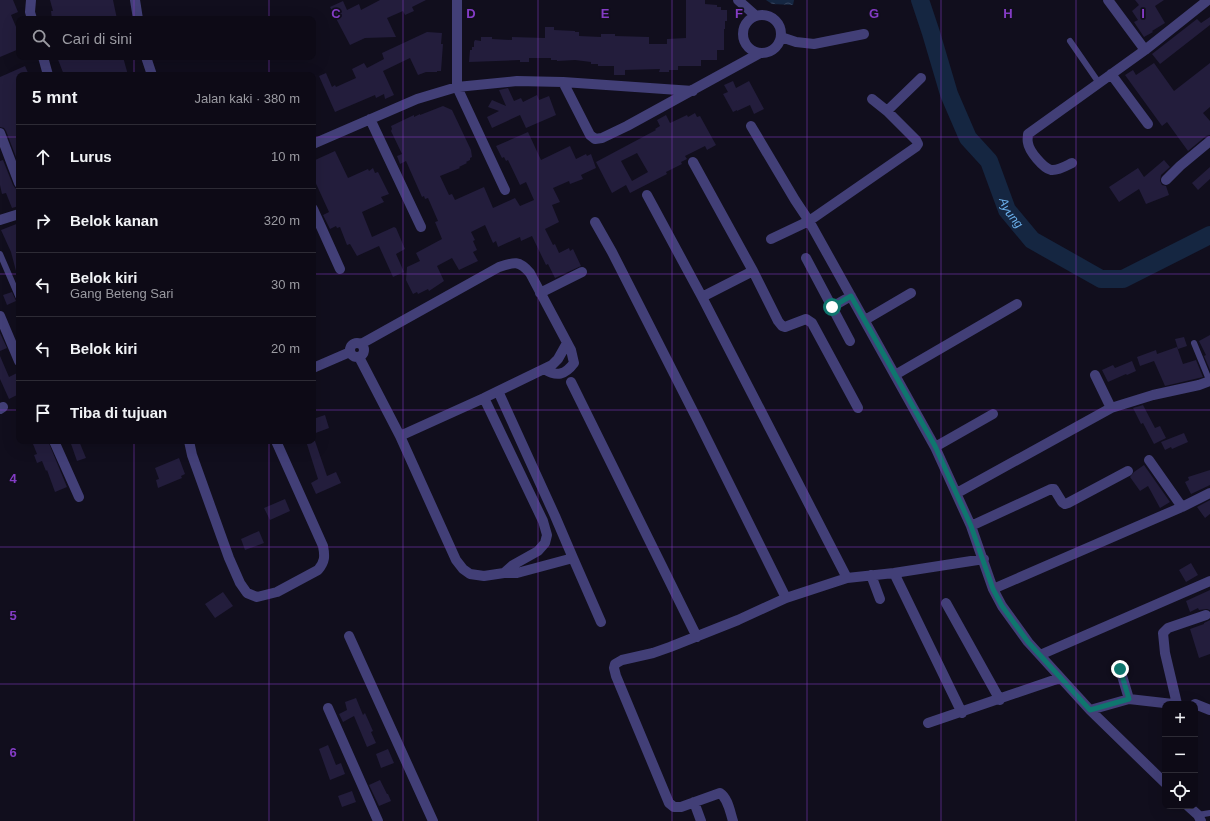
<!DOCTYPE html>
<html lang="id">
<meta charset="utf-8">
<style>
body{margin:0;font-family:Arial,sans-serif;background:#16131f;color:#f1f3f6}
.controls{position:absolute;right:12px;bottom:12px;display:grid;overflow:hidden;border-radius:8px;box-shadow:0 4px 16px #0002}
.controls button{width:36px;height:36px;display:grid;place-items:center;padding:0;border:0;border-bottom:1px solid #2d2b35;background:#0d0a16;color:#f1f3f6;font:20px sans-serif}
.stop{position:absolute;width:12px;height:12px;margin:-9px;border:3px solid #0f766e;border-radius:50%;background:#fff}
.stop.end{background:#0f766e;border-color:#fff;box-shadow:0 1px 4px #0008}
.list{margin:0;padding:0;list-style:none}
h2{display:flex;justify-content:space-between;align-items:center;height:52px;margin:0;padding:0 16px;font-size:17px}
h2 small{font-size:13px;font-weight:400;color:#9a9aa1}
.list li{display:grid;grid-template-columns:26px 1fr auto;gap:12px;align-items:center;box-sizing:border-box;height:64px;padding:0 16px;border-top:1px solid #2d2b35}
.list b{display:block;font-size:15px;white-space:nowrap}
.list p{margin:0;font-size:13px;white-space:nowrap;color:#9a9aa1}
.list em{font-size:13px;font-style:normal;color:#9a9aa1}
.icon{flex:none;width:22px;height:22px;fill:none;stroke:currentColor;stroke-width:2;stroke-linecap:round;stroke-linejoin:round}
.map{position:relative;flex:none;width:1210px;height:821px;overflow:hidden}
.search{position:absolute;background:#0d0a16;box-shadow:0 4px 16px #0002;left:16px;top:16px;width:300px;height:44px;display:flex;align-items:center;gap:10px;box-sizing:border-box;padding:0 14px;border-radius:8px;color:#9a9aa1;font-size:15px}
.panel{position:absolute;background:#0d0a16;box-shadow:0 4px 16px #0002;left:16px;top:72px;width:300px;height:372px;border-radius:8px}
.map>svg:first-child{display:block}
</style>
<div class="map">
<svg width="1210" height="821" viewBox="0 0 1210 821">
<defs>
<pattern id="water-waves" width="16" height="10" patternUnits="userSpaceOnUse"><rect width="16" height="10" fill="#152641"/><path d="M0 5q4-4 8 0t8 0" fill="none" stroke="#36445d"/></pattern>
</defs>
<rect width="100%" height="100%" fill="#110e1d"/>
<!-- water -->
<path fill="url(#water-waves)" d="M766 0H794L793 5 772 4Z"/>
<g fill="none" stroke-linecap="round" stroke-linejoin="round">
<!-- river -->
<path stroke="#152641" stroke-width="18" id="s1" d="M920 0 931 33 949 94 968 138 989 161 1007 210 1032 240 1101 279H1123L1210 235"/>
</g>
<!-- building -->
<path fill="#231d3c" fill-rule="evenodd" d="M0 0H13L18 12 11 15 19 34V49L0 57Z
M50 0H113L117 19H52L51 11H53Z
M380 0H426L412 7 414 11 405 15 403 11 387 18 396 37 365 38 350 45 330 7 343 1 347 10 359 4 361 10Z
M686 0H705V4L717 5V7H721V10H727V21H725V29H724V50H717V60H701V66H678V70H669V72H659L660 69 625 70V75H614V66H598V64H591V62L575 60 557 61V60H551V58H529V62H520V60L469 62 470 50H472V47H474V42L475 40 481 41V37H492V39L512 40V37L545 38V27H554V30L575 31V32H579V36L601 37V34H615V36L649 37V44H667V39L686 38Z
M1135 0H1164L1155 6 1165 23 1152 31 1153 32 1144 37 1134 22 1138 20 1132 11 1139 5Z
M1210 17V25L1160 64 1152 54 1197 19 1201 23Z
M427 32 442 33 441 44H443L441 71H437V72H426L418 75 410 58 383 71 394 95 385 99 384 94 376 98 375 95 335 112 319 76 326 73 332 87 335 85 336 87 356 78 352 69 364 63 367 68 384 59 382 53Z
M57 57H123L128 75H64Z
M1154 63 1174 91 1210 63V107L1203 113 1210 121V135L1206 136 1188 151 1167 122 1162 126 1125 75 1133 70 1136 75Z
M25 66 29 75H19V165L6 131 4 128 0 127V77Z
M733 81 736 88 749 81 764 109 754 114 750 105 737 111V110L733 112 723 94 728 92 724 85Z
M508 88 514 101 521 98 523 102 537 95 539 100 549 96 556 115 526 128 520 115 492 128 487 117 499 111 488 107 492 100 506 106 499 90Z
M443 106 452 110 471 150 472 157 470 158V160L466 162 467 163 459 167 460 168 440 176 449 195 452 194 455 200 484 187 493 208 515 198 520 206 534 200 526 182 520 185 508 160 506 161 504 157 502 158 496 146 528 132 541 160 570 146 576 159 586 154 587 156 591 154 596 168 583 174 581 175 583 179 570 184 569 181 553 188 560 202 552 205 559 222 545 229 553 245 555 244 559 253 569 248 570 251 573 249 581 266 555 278 548 264 546 265 532 236 521 241 520 237 498 247 496 241 493 243 485 225 471 232 475 240 473 241 477 250 473 252 478 261 459 270 452 258 437 266 444 281 429 291 428 289 418 294 417 292 413 294 406 280 407 267 420 261 416 253 442 239 435 222 438 221 428 198 425 199 424 196 422 197 406 161 400 164 397 156 402 154 391 131 392 129 391 126 414 115V117L420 114V115Z
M695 113 697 117 700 116 716 145 707 150 705 146 685 156 687 159 681 162 682 164 666 172 667 174 630 193 626 185 612 193 596 162 656 130 655 129 660 126 657 120 666 115 670 123 687 115 688 117ZM637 153 648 172 632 181 621 161Z
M335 151 348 178 368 169 369 171 373 168 375 173 378 172 389 194 381 197 384 202 362 212 372 237 394 227 396 228 405 249 396 254 404 272 393 277 379 246 357 256 350 244 347 245 340 227 337 228 336 226 330 229 323 215 329 212 313 177V161Z
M3 160 13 185 15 188 19 189V206L12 208 6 193 2 194 0 185V161Z
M1164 160 1170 167 1161 175 1160 181 1162 185 1166 186 1169 195 1146 204 1139 189 1119 202 1109 187 1138 168 1144 177Z
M1210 167V179L1198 190 1192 183Z
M19 223V270L16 271 11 252 1 230Z
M12 292 16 301 7 305 3 295Z
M0 333 7 348 0 351Z
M1210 335V370L1204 356 1206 355 1199 341Z
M1184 337 1187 346 1178 349 1175 339Z
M1177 347 1183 364 1196 360 1203 377 1165 386 1154 361 1140 366 1137 357 1156 350 1157 354Z
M0 356 9 377 19 372V394L9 399 0 379Z
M1132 361 1136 371 1127 375 1126 374 1108 382 1102 370 1113 365 1115 368Z
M1143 405 1155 428 1160 426 1166 438 1154 444 1143 423 1141 424 1133 408Z
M325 415 329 428 313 434V419Z
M1184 433 1188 442 1172 449 1171 447 1165 450 1161 442Z
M42 441H48L67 487 55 492 47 470 46 471 42 461 37 463 34 455 37 454 33 444Z
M70 441H79L86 458 77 461Z
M306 441H315L327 476 336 472 341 483 316 494 311 483 318 479Z
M179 458 185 474 181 476 182 478 158 488 156 480 159 479 155 468Z
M1144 465 1170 502 1160 508 1148 486 1140 491 1130 477 1134 472Z
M1210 470V485L1191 494 1185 482 1189 480 1188 477Z
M285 499 290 511 270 520 264 508Z
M1210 500V514L1205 518 1197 507Z
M259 531 264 543 245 550 241 539Z
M1191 563 1198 575 1186 582 1179 570Z
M1210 590V610L1207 609 1199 610 1198 608 1190 612 1186 601Z
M223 592 233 606 215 618 205 604Z
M1210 620V654L1199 658 1190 629 1204 624V623Z
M356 698 363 715 365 713 373 731 371 732 376 743 367 747 354 716 343 722 339 714 347 710 345 702Z
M328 745 336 765 341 763 345 774 330 780 319 749Z
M388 749 394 763 381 768 376 754Z
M380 780 387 794H388L391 801 379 806 369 785Z
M352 791 356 802 342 807 338 796Z"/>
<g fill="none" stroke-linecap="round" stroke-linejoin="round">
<!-- service -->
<path stroke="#423f77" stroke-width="6" d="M1070 41 1099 83
M0 254 19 298
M1194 343 1210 382
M1198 815 1210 813"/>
<!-- minor -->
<path stroke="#423f77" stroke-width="10" d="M31 0 30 12 32 19
M135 0 138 19
M457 0V87L505 190
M738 0 756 16
M1108 0 1145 50
M743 34a19 19 0 1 1 38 0a19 19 0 1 1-38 0Z
M781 37 796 42 814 44 864 34
M43 57 48 75
M146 57 152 75
M1111 74 1148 124
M563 82 693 91
M887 111 921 78
M370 119 421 227
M751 126 795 200 809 221 935 447 971 526 993 589 1002 606 1028 642 1090 710 1165 783
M0 133 19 183
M313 144 417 99 457 87 517 81 563 82 590 135 595 139 602 138 627 126 760 53
M693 162 753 271 778 321 782 326 785 327 806 319 812 323 858 408
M1072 163C1066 166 1058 171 1051 170 1043 168 1029 151 1028 143 1027 140 1028 137 1028 134L1145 50 1208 0
M1166 180 1180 166 1210 141
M647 195 702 297 847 578
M313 209 340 269
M0 220 19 214
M595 222 612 252 698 421 786 598
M771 239 809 221 916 147 918 144 916 140 887 111 872 99
M806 258 832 307
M540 293 582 272
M702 297 753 271
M0 316 19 361
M865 320 911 293
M850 341 832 307 851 296
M350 350a7 7 0 1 1 14 0a7 7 0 1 1-14 0Z
M361 344 499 267C514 262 519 260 530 273L571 350 574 363C565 375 557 377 544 369
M359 357 400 436 456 560 463 569 470 574 484 576 504 573H517L573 558 555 516 498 391
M313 368 350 352
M895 375 1017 304
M1095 375 1111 408
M571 382 697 637
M484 398 543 521 547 535 545 543 538 551 513 565 504 573
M0 409 3 407
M400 436 484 398 552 365 558 359 567 343
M54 441 79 497
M189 441 192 455 229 558 240 583 247 593 257 597 277 592 318 570C325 562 325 556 323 546L276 441
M935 447 993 414
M1149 460 1182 507
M957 493 1111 408 1153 395 1199 385 1210 381
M971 526 1051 489H1054L1062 502 1065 504 1068 503 1128 471
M573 558 601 622
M894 573 962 713
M871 575 880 599
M993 589 1182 507 1210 493
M946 603 1000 700
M349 636 433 821
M1040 655 1210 581
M1120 669 1129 699
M1177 704 1165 653 1163 633 1168 628 1206 615
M1195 704 1210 710
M328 708 378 821
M1090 710 1129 699 1173 704
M928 723 1060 678
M694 802 701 821
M1188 806 1198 815 1201 821
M733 821C730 812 728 798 720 793L681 807H674L669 803 616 676 614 668 615 664 622 660 653 653 670 647 738 620 786 598 847 578 894 573 984 559"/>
</g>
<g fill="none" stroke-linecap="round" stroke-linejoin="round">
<!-- route -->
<path stroke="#0f766e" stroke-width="5" d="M832 307 851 296 935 446 971 526 993 589 1002 606 1028 642 1090 710 1129 699 1120 669"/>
</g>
<!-- grid -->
<path fill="none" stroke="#843cc5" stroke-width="1" stroke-opacity="0.55" d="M134 0V19M269 0V19M403 0V821M538 0V821M672 0V821M807 0V821M941 0V821M1076 0V821M134 57V75M269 57V75M0 137H19M313 137H1210M0 274H19M313 274H1210M0 410H19M313 410H1210M134 441V821M269 441V821M0 547H1210M0 684H1210"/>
<g text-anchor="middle" stroke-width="3.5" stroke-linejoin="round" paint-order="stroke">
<!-- water labels -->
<g font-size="12" font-style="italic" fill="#6bb0ec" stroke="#110e1d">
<text dy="4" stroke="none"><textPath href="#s1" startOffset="234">Ayung</textPath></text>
</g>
</g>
<g font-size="13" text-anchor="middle" font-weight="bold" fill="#843cc5" stroke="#110e1d" stroke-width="3.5" stroke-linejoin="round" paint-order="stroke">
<text x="336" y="18">C</text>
<text x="471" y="18">D</text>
<text x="605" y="18">E</text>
<text x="739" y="18">F</text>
<text x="874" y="18">G</text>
<text x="1008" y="18">H</text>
<text x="1143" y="18">I</text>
<text x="13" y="483">4</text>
<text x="13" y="620">5</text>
<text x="13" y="757">6</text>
</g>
</svg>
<div class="controls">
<button>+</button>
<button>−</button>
<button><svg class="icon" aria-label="locate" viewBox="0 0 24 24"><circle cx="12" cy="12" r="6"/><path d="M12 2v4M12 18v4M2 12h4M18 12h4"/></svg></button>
</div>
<div class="stop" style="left:832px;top:307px"></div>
<div class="stop end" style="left:1120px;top:669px"></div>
<div class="search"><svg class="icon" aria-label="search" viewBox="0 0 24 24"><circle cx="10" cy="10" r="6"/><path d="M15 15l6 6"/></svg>Cari di sini</div>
<section class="panel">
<h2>5 mnt<small>Jalan kaki · 380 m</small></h2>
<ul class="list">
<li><svg class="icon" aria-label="ahead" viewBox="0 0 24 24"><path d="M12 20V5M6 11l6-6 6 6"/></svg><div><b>Lurus</b></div><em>10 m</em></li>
<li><svg class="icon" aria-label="right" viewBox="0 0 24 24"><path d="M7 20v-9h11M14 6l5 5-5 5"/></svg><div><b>Belok kanan</b></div><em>320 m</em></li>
<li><svg class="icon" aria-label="left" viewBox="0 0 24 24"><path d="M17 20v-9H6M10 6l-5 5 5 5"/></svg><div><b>Belok kiri</b><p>Gang Beteng Sari</p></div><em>30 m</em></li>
<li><svg class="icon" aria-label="left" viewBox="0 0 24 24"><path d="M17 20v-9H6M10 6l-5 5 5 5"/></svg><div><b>Belok kiri</b></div><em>20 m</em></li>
<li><svg class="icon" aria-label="arrive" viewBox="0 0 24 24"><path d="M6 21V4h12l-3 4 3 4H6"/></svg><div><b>Tiba di tujuan</b></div></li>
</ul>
</section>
</div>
